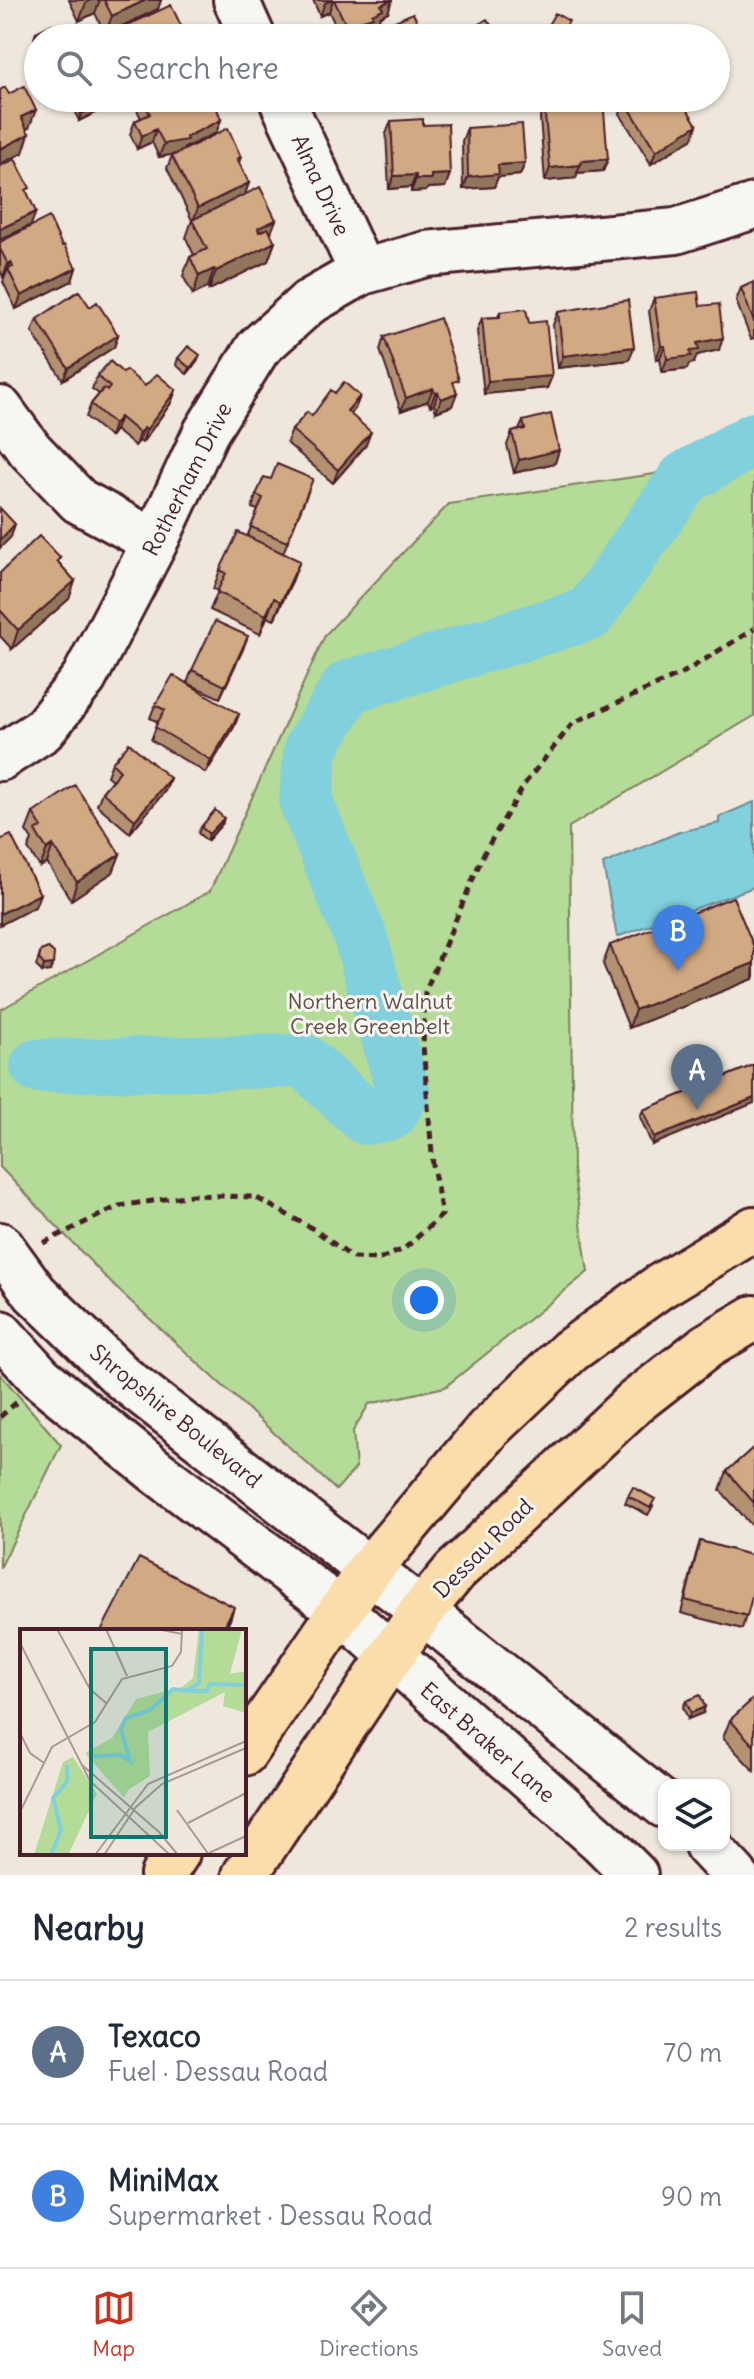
<!DOCTYPE html>
<meta charset="utf-8">
<style>
body{margin:0;font-family:Delius,sans-serif;background:#f6f6f7;color:#1f2937}
.controls{position:absolute;right:24px;bottom:24px;display:grid;overflow:hidden;border-radius:16px;box-shadow:0 2px 6px #0004}
.controls button{width:72px;height:72px;display:grid;place-items:center;padding:0;border:0;border-bottom:2px solid #e0e1e3;background:#fff;color:#1f2937;font:40px sans-serif}
.you{position:absolute;left:424px;top:1300px;width:28px;height:28px;margin:-20px;border:6px solid #fff;border-radius:50%;background:#1a73e8;box-shadow:0 0 0 12px #1a73e833}
.badge{display:grid;place-items:center;width:52px;height:52px;border-radius:50%;background:#c8321e;color:#fff;font-size:26px;font-weight:700}
.pin{position:absolute;translate:-50% -66px;filter:drop-shadow(0 2px 4px #0008)}
.pin::after{content:'';position:absolute;top:42px;width:28px;height:24px;background:inherit;clip-path:polygon(0 0,100% 0,50% 100%)}
.list{margin:0;padding:0;list-style:none}
h2{display:flex;justify-content:space-between;align-items:center;height:104px;margin:0;padding:0 32px;font-size:34px}
h2 small{font-size:26px;font-weight:400;color:#747a83}
.list li{display:grid;grid-template-columns:52px 1fr auto;gap:24px;align-items:center;box-sizing:border-box;height:144px;padding:0 32px;border-top:2px solid #e0e1e3}
.list b{display:block;font-size:30px;white-space:nowrap}
.list p{margin:0;font-size:26px;white-space:nowrap;color:#747a83}
.list em{font-size:26px;font-style:normal;color:#747a83}
.icon{flex:none;width:44px;height:44px;fill:none;stroke:currentColor;stroke-width:2;stroke-linecap:round;stroke-linejoin:round}
.map{position:relative;flex:none;width:754px;height:1875px;overflow:hidden}
.search{position:absolute;background:#fff;box-shadow:0 2px 6px #0004;left:24px;right:24px;top:24px;height:88px;display:flex;align-items:center;gap:20px;box-sizing:border-box;padding:0 28px;border-radius:44px;color:#747a83;font-size:30px}
.sheet{height:392px;background:#fff}
nav{display:flex;justify-content:space-around;align-items:center;box-sizing:border-box;height:112px;border-top:2px solid #e0e1e3;background:#fff;font-size:22px;color:#747a83}
nav a{display:grid;justify-items:center;gap:4px}
nav .on{color:#c8321e}
.map>svg:first-child{display:block}
</style>
<div class="map">
<svg width="754" height="1875" viewBox="0 0 754 1875">
<rect width="100%" height="100%" fill="#efe7dc"/>
<filter id="ink" filterUnits="userSpaceOnUse"><feTurbulence type="fractalNoise" baseFrequency=".0125" numOctaves="2"/><feDisplacementMap in="SourceGraphic" scale="16" xChannelSelector="R" yChannelSelector="G"/><feConvolveMatrix kernelMatrix="1 2 1 2 8 2 1 2 1" color-interpolation-filters="sRGB"/></filter>
<g filter="url(#ink)">
<!-- green -->
<path fill="#b4db97" stroke="#7f7d61" stroke-width="2" d="M754 437V716L569 827 573 1170 588 1272 445 1387 369 1404 353 1431 356 1468 336 1490 113 1285 0 1167V1010L210 891 325 635 449 504 654 474Z
M0 1374 61 1445 0 1568Z"/>
<!-- water -->
<path fill="#81d0dd" stroke="#6b8996" stroke-width="2" d="M754 802V887L617 937 603 864 679 832 719 823V817Z"/>
<g fill="none" stroke-linecap="round" stroke-linejoin="round">
<!-- river -->
<path stroke="#81d0dd" stroke-width="54" d="M37 1066 304 1061 366 1118 391 1113 403 1092 360 936 306 802 311 747 348 687 589 614 685 478 754 439"/>
<!-- minor casing -->
<g stroke="#4a1f2b" stroke-width="50">
<path id="minor" d="M236 0 253 38
M281 98 362 272
M0 409 30 450 79 501 155 542
M0 758 43 730 84 678 155 542 206 432 258 348 308 303 362 272 426 254 676 231 754 206
M0 1245 35 1293 123 1378 422 1611 664 1805
M0 1333 41 1378 157 1472 340 1610 601 1841 635 1875
M707 1845 735 1875"/>
</g>
<!-- major casing -->
<g stroke="#4a1f2b" stroke-width="50">
<path id="major" d="M244 1753 368 1571 488 1429 570 1351 659 1287 754 1229
M163 1875 177 1853
M245 1875 391 1656 422 1611 455 1571 634 1403 707 1346 754 1318"/>
</g>
<!-- path -->
<path stroke="#4a1f2b" stroke-width="5" stroke-dasharray="8 6" stroke-linecap="butt" d="M43 1243 119 1206 192 1195 255 1197 315 1230 353 1258 380 1259 404 1249 442 1215 433 1166 423 1046 425 992 484 853 526 782 573 723 681 674 754 629
M0 1417 17 1402"/>
<!-- minor -->
<use href="#minor" stroke="#f6f6f2" stroke-width="44"/>
<!-- major -->
<use href="#major" stroke="#faddab" stroke-width="44"/>
</g>
<!-- wall -->
<path fill="#b49171" stroke="#4a1f2b" stroke-width="2" d="M69 0H161L158 9 105 34 95 13 79 21Z
M313 0H392L388 12 380 16 378 22 370 26 369 30 341 37 329 12 320 16Z
M548 25 567 27 561 38H557L545 32Z
M476 26 496 38H477L474 32Z
M124 27 187 38H120Z
M36 32 59 38H38V48L34 39Z
M140 98H213L221 120 216 133 184 148 183 150 241 157 239 163 249 183 245 194 275 242 268 261 209 290 208 287 193 295 183 276 190 257 194 255 186 238 192 220 167 168 172 156 175 154 159 157 152 142 137 149 130 134 135 121 141 118 136 108Z
M628 98H680L693 138 651 164 620 114 625 101Z
M544 105 608 159 603 171 577 173 576 178 545 181 540 118Z
M98 106 95 113 79 121 76 114 78 108Z
M391 121 423 125 450 174 445 187 428 188 426 191 411 192V187L389 189 386 134Z
M467 128 525 163 520 175 498 177 494 187 463 189 462 141Z
M0 242 62 246 76 268 72 281 16 309 3 282 5 276 3 277 0 270Z
M754 282V338L751 339 736 301 741 288Z
M654 298 700 306 719 350 697 355 694 363 689 364 687 369 662 372 660 358 656 359 649 311Z
M90 307 118 335 114 347 63 380 32 332 37 319Z
M500 312 552 376 547 388 484 394 477 331 482 318 498 317Z
M558 312 634 347 629 360 558 368 553 325Z
M384 337 456 389 452 406 436 412 434 405 430 406 428 401 401 411 380 350Z
M178 358 197 362 187 374 176 365Z
M123 373 145 386 176 390 171 403 142 443 139 441 135 446 115 430 110 437 86 417 91 404 99 394 92 389 97 376Z
M335 393 360 396 355 409 350 414 366 445 333 483 287 443 292 430 312 416Z
M523 421 559 450 555 463 514 473 507 445 512 432 519 430Z
M308 492 283 553 293 579 274 620 267 617 260 634 210 610 218 591 213 589 220 570 247 537 258 510 252 508 256 495Z
M60 558 58 562 75 581 69 599 12 649 0 636V573Z
M243 649 220 698 187 683 192 670Z
M155 705 239 714 234 727 206 773 151 740 158 722 150 718Z
M112 763 170 778 165 791 130 833 97 805 102 792 112 780 107 776Z
M33 813 120 854 113 872 71 900 47 863 40 867 28 849 32 840 26 831Z
M222 824 207 841 198 833 201 827Z
M610 945 754 947V976L753 979 629 1028 603 964Z
M41 951 50 971 42 972 36 966Z
M754 1065 652 1145 640 1117 643 1110Z
M754 1447V1528L720 1490 727 1471Z
M628 1496 653 1506 648 1515 625 1503Z
M700 1541 754 1556V1594L750 1602 742 1629 681 1613 696 1554Z
M754 1698V1771L723 1738 730 1720Z
M686 1701 703 1713 688 1719 683 1707Z"/>
<!-- shaded-wall -->
<path fill="#92765c" stroke="#4a1f2b" stroke-width="2" d="M91 0H100L95 13 79 21 86 3Z
M146 0H161L158 9 105 34 112 16Z
M332 0H333L329 12 320 16 325 3Z
M391 0H392L388 12 380 16 378 22 370 26 369 30 341 37 346 25 372 14 381 5Z
M98 106 95 113 79 121 81 114Z
M36 110 29 128 14 136 21 117Z
M221 120 216 133 184 148 182 153 159 157 164 144 186 137Z
M697 125 693 138 651 164 656 151Z
M156 129 152 142 137 149 142 136Z
M29 134 23 153 0 164V149Z
M608 159 603 171 577 173 582 161Z
M525 163 520 175 498 177 494 187 463 189 468 177 498 165Z
M580 165 576 178 545 181 550 168Z
M450 174 445 187 428 188 426 191 411 192 416 179 431 175Z
M416 175 411 187 389 189 394 176Z
M249 183 244 196 193 221 198 208Z
M36 212 31 225 0 240V229Z
M276 220 269 238 251 246 258 228Z
M275 242 268 261 209 290 216 271Z
M11 262 8 270V269L5 276 3 277 8 264Z
M76 268 72 281 16 309 21 296Z
M214 269 208 287 193 295 199 276Z
M118 335 114 347 63 380 68 368Z
M723 338 719 350 697 355 694 363 689 364 687 369 662 372 667 359 690 351 697 343Z
M661 346H665L660 358 656 359Z
M634 347 629 360 558 368 563 356Z
M200 355 197 362 187 374 190 368Z
M552 376 547 388 484 394 488 381Z
M433 388 428 401 401 411 406 398Z
M176 390 171 403 142 443 146 430Z
M438 392 434 405 430 406 435 393Z
M457 393 452 406 436 412 441 399Z
M360 396 355 409 342 424 347 411Z
M120 417 115 430 110 437 114 424Z
M144 428 139 441 135 446 139 433Z
M371 432 366 445 333 483 338 470Z
M559 450 555 463 514 473 519 460Z
M15 524 11 537 0 548V540Z
M300 561 293 579 274 620 281 602Z
M75 581 69 599 12 649 18 630Z
M274 598 267 617 260 634 266 615Z
M248 636 243 649 220 698 225 686Z
M239 714 234 727 206 773 211 760Z
M170 778 165 791 130 833 135 820Z
M224 818 222 824 207 841 209 834Z
M53 845 47 863 40 867 47 849Z
M120 854 113 872 71 900 77 882Z
M40 894 35 907 0 925V914Z
M754 963 753 979 629 1028 635 1010Z
M53 964 50 971 42 972 44 965Z
M754 1098V1103L652 1145 654 1138Z
M234 1607 230 1620 224 1631H222Z
M705 1707 703 1713 688 1719 691 1713Z"/>
<!-- building -->
<path fill="#d1a983" stroke="#4a1f2b" stroke-width="2" d="M104 0H146L112 16Z
M334 0H391L381 5 383 9 372 14 373 17 346 25Z
M171 5 187 38H130L124 27Z
M413 13 425 38H356Z
M555 13 569 21 562 33 548 25Z
M487 19 497 34 492 38H484L476 26Z
M52 24 59 38H39L36 32Z
M24 86 36 110 21 117 29 134 0 149V90L5 87 9 94Z
M142 98H213L221 120 186 137 187 140 164 144 156 129 142 136 135 121 150 114Z
M630 98H680L697 125 656 151 625 101Z
M95 100 98 106 81 114 78 108Z
M603 100 608 159 582 161 580 165 550 168 544 105Z
M423 119V125L448 124 450 174 431 175V179H416V175L394 176 391 121Z
M522 124 525 163 498 165 499 174 468 177 467 128Z
M228 128 241 157 237 159 249 183 198 208 172 156Z
M15 159 30 188 26 190 36 212 0 229V166Z
M260 187 276 220 258 228 259 232 268 228 275 242 216 271 214 269 199 276 190 257 207 249 192 220Z
M49 217 62 246 64 245 76 268 21 296 8 269 13 267 11 262 8 264 0 249V242Z
M754 282V322L741 288Z
M79 291 90 307 97 302 118 335 68 368 37 319Z
M698 292 700 306 719 304 723 338 697 343 699 350 690 351 691 356 667 359 665 346H661L654 298Z
M628 300 634 347 563 356 558 312Z
M526 309 529 323 546 321 552 376 488 381 482 318 500 317V312Z
M440 318 459 380 453 382 457 393 441 399 438 392 435 393 433 388 406 398 384 337Z
M188 346 200 355 190 368 178 358Z
M110 361 123 373 126 370 145 386 157 374 176 390 146 430 144 428 139 433 120 417 114 424 91 404 104 388 107 391 110 387 97 376Z
M344 382 360 396 347 411 371 432 338 470 292 430 307 412 312 416 331 390 335 393Z
M551 414 559 450 519 460 512 432 525 429 523 421Z
M277 464 313 479 287 542 251 527 263 498 256 495 264 477 271 479Z
M0 508 15 524 0 540Z
M238 532 300 561 281 602 274 598 266 615 217 592 226 573 220 570Z
M39 536 60 558 57 561 75 581 18 630 0 610V573Z
M215 621 248 636 225 686 192 670Z
M173 675 239 714 211 760 155 727 165 710 155 705Z
M129 743 170 778 135 820 102 792 120 771 112 763Z
M75 785 120 854 77 882 53 845 47 849 35 831 42 827 33 813Z
M215 810 224 818 209 834 201 827Z
M11 835 40 894 0 914V840Z
M733 897 754 947V963L635 1010 610 945Z
M48 948 54 953 53 964 44 965 39 959 41 951Z
M754 1065V1098L654 1138 643 1110Z
M754 1447V1503L727 1471Z
M633 1487 655 1499 650 1508 628 1496Z
M700 1541 754 1556V1589L747 1616 685 1600Z
M139 1558 234 1607 222 1631H101Z
M700 1695 705 1707 691 1713 686 1701Z
M754 1698V1746L730 1720Z"/>
</g>
<g text-anchor="middle" stroke-width="6" stroke-linejoin="round" paint-order="stroke">
<!-- street labels -->
<g font-size="22" fill="#4a1f2b" stroke="#f6f6f2">
<text transform="translate(321 185) rotate(65)" y="8">Alma Drive</text>
<text transform="translate(187 479) rotate(-63)" y="8">Rotherham Drive</text>
<text transform="translate(176 1416) rotate(39)" y="8">Shropshire Boulevard</text>
<text transform="translate(483 1548) rotate(-45)" y="8">Dessau Road</text>
<text transform="translate(488 1742) rotate(41)" y="8">East Braker Lane</text>
</g>
<!-- park labels -->
<g font-size="22" fill="#644e46" stroke="#f6f6f2">
<text x="370" y="1009">Northern Walnut<tspan x="370" dy="25">Creek Greenbelt</tspan></text>
</g>
</g>
<!-- overview -->
<g transform="translate(20 1629)">
<rect width="226" height="226" fill="#efe7dc"/>
<path d="M179 0H222L210 45 226 42V84L203 77 205 63 128 103 130 147 108 161 104 169 65 124 92 109 116 70 162 58 173 49ZM53 128 77 165 48 226H14L43 133Z" fill="#b4db97"/>
<path fill="none" stroke="#81d0dd" stroke-width="4" d="M170 62H187L190 55 226 56M74 127 101 126 110 132 101 100 106 89 130 81 153 60 167 62 179 54 182 0M31 226 41 201 33 169 47 153V136"/>
<path fill="none" stroke="#ad9795" stroke-width="2" d="M37 0 70 60 86 74M86 0 107 47M137 0 162 5M0 14 70 152 150 226M0 104 10 124 24 134M62 136 139 203 158 226M157 181 189 226M0 183 32 118 75 93 102 50 152 37 161 23 162 0M168 194 226 164M189 224 226 207M75 226 128 155 226 112M84 226 116 178 142 155 226 119"/>
<path fill="#0f766e" fill-opacity="0.15" stroke="#0f766e" stroke-width="4" d="M71 20H146V208H71Z"/>
<rect width="226" height="226" fill="none" stroke="#4a1f2b" stroke-width="4"/>
</g>
</svg>
<div class="controls">
<button><svg class="icon" aria-label="layers" viewBox="0 0 24 24"><path d="M12 4l9 5-9 5-9-5zM3 14l9 5 9-5"/></svg></button>
</div>
<div class="you"></div>
<div class="pin badge" style="left:697px;top:1110px;background:#5c6f8a">A</div>
<div class="pin badge" style="left:678px;top:971px;background:#3f7fe0">B</div>
<div class="search"><svg class="icon" aria-label="search" viewBox="0 0 24 24"><circle cx="10" cy="10" r="6"/><path d="M15 15l6 6"/></svg>Search here</div>
</div>
<section class="sheet">
<h2>Nearby<small>2 results</small></h2>
<ul class="list">
<li><span class="badge" style="background:#5c6f8a">A</span><div><b>Texaco</b><p>Fuel · Dessau Road</p></div><em>70 m</em></li>
<li><span class="badge" style="background:#3f7fe0">B</span><div><b>MiniMax</b><p>Supermarket · Dessau Road</p></div><em>90 m</em></li>
</ul>
</section>
<nav>
<a class="on"><svg class="icon" aria-label="map" viewBox="0 0 24 24"><path d="M3 6l6-2 6 2 6-2v14l-6 2-6-2-6 2zM9 4v14M15 6v14"/></svg>Map</a>
<a><svg class="icon" aria-label="directions" viewBox="0 0 24 24"><path d="M12 3l9 9-9 9-9-9zM9 14v-3h6M13 9l2 2-2 2"/></svg>Directions</a>
<a><svg class="icon" aria-label="saved" viewBox="0 0 24 24"><path d="M7 4h10v16l-5-4-5 4z"/></svg>Saved</a>
</nav>
